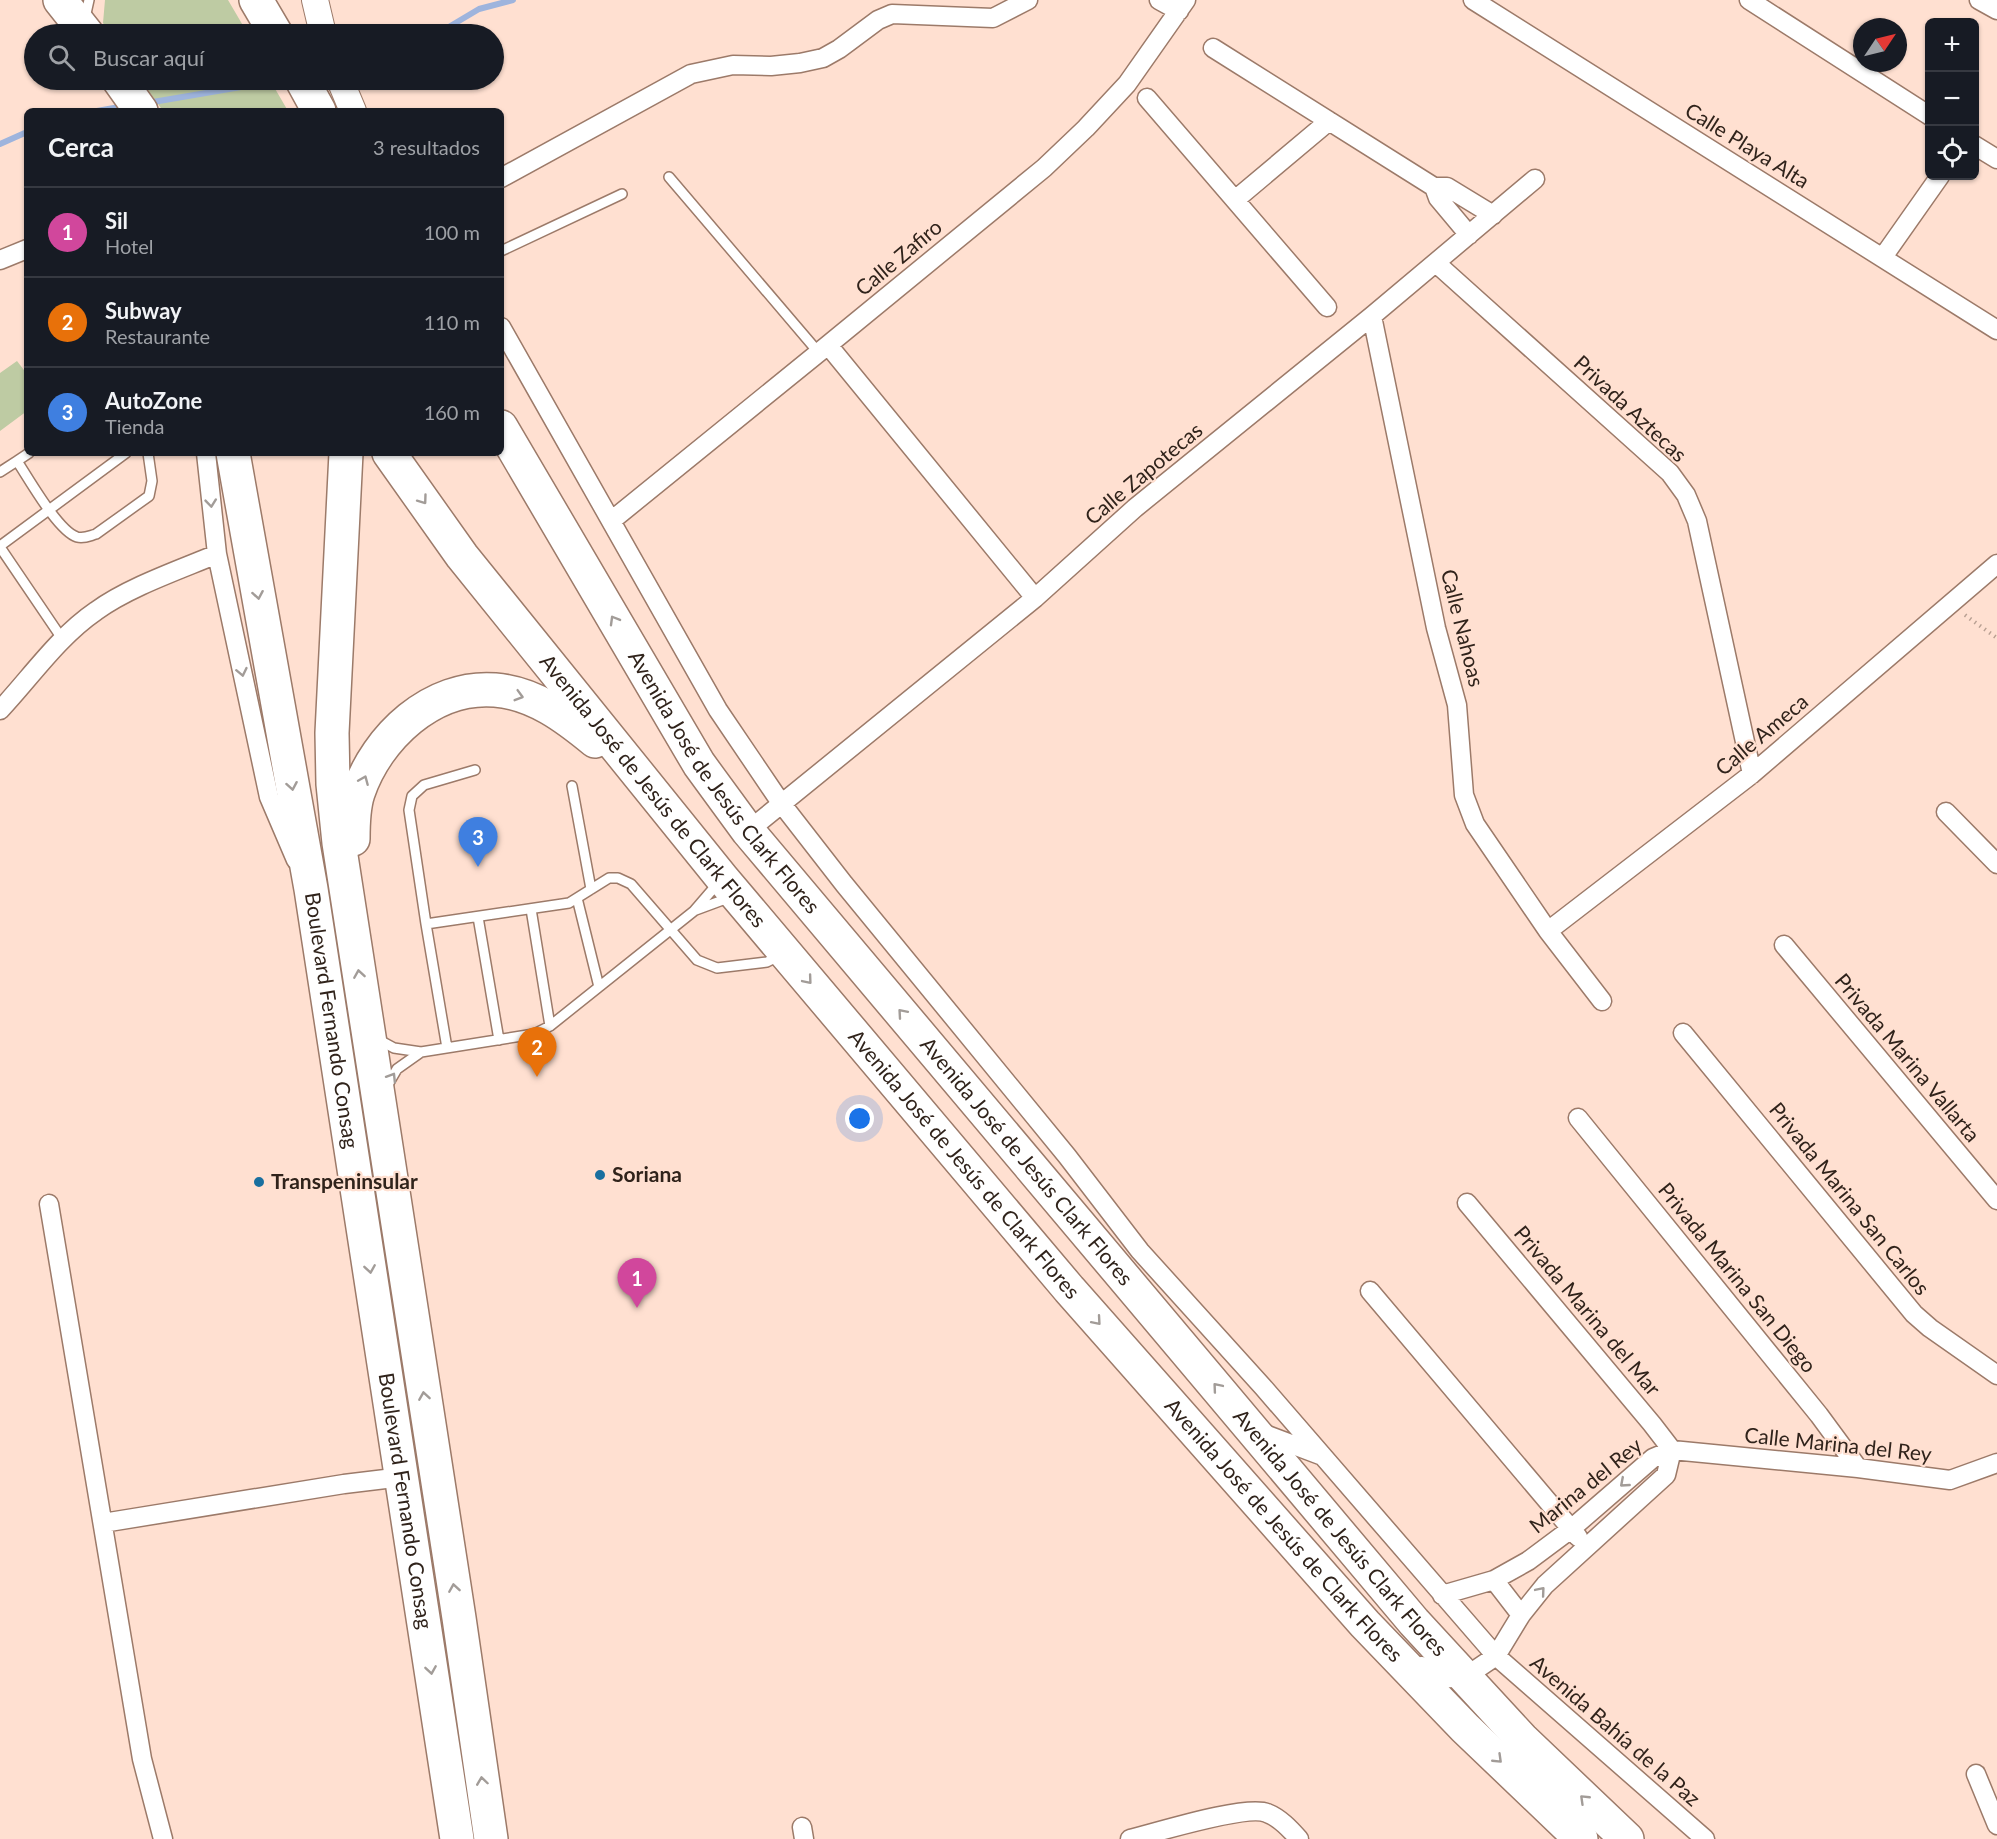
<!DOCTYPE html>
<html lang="es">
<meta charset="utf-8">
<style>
body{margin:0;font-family:Lato,sans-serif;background:#20242c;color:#f1f3f6}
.controls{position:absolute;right:18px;top:18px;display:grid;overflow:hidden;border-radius:9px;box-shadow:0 2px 4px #0004}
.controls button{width:54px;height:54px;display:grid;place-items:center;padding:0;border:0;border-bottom:2px solid #363941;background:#171b24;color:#f1f3f6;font:30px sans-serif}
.compass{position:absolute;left:1853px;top:18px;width:54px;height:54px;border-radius:50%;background:#171b24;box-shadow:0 2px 4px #0004;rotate:55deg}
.you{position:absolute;left:860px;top:1119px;width:21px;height:21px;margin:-15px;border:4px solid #fff;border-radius:50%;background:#1a73e8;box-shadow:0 0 0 9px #1a73e833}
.badge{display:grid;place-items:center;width:39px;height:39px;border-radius:50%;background:#196f9f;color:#fff;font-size:20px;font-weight:700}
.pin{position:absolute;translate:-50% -50px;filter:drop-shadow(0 2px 3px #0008)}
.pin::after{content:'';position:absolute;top:32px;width:21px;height:18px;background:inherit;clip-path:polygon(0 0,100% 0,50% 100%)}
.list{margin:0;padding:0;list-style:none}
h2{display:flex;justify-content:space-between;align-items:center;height:78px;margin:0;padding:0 24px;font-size:26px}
h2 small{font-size:20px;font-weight:400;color:#9ea1a6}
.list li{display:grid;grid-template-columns:39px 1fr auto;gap:18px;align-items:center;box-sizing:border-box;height:90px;padding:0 24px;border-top:2px solid #363941}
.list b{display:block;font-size:22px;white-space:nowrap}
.list p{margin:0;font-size:20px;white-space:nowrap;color:#9ea1a6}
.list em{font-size:20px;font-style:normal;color:#9ea1a6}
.icon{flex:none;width:33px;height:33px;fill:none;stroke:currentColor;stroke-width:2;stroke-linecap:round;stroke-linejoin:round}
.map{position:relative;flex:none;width:1997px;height:1839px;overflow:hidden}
.search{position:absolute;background:#171b24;box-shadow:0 2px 4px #0004;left:24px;top:24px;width:480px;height:66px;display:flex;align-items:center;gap:15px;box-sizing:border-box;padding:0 21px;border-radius:33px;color:#9ea1a6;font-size:22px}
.panel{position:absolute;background:#171b24;box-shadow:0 2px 4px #0004;left:24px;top:108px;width:480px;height:348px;border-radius:9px}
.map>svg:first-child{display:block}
</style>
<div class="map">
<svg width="1997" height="1839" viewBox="0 0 1997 1839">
<rect width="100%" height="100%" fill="#ffe0d1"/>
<!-- green -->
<path fill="#becba3" d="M105 0H228L248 34H111L103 23Z
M141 80H270L288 111H163Z
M17 361 27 374V411L0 431V373Z"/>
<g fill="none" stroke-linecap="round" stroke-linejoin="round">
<!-- stream -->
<path stroke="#9eb4dd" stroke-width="6" d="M437 34 479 9 513 0
M147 103 283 80
M97 111 125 106
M0 144 27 132"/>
<!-- lane casing -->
<g stroke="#9c7a69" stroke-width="12">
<path id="lane" d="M85 18 89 0
M669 177 819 353
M501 251 622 194
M29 453 17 461C29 479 58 531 77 537 84 539 89 536 96 534L149 496 152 481 148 453
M0 472 17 461
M0 546 126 453
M0 547 63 640
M572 786 591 889
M577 898 599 987
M531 909 550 1026
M696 910 731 897
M478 917 499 1040
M426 924 409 810 412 796 424 785 475 770
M377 1037 381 1041 394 1048 421 1052 534 1034 550 1026 694 911 719 882
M447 1048 426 924 569 903 609 878H618L631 884 697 960 717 968 767 962 781 955
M386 1088 397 1069 421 1052"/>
</g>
<!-- street casing -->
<g stroke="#9c7a69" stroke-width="21">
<path id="street" d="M1159 0 1179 11
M1473 0 1997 330
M1749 0 1930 116
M1979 0 1997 10
M1213 48 1434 187H1447L1493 215
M1147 98 1327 307
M1974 145 1997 159
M501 178 691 74 733 65 771 66 800 63 823 58 839 49 878 20 892 14 993 18 1028 0
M1434 187 1438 198 1469 235
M1235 200 1329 121
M1883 257 1940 176
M0 260 27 249
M1436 263 1670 473 1686 495 1697 521 1752 774
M1372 316 1436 628 1457 705 1464 795 1475 824 1548 931 1602 1001
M501 327 718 710 781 803 844 884 1067 1156 1140 1251 1263 1387 1496 1656 1705 1839
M828 345 1035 598
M206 453 217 554 269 797 296 860
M611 521 828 345 1044 168 1086 128 1127 84 1186 0
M0 710C31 677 58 637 96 611 129 587 179 570 217 554
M1946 812 1997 864
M748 831 1035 598 1135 508 1372 316 1535 179
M1548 931 1752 774 1997 564
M1784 945 1997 1200
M1683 1033 1914 1314 1930 1328 1997 1375
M1578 1118 1819 1415 1858 1468
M1467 1203 1652 1424 1672 1450
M49 1204 142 1759 163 1839
M1370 1291 1578 1537
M1262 1433 1320 1455
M103 1523 344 1484 402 1477
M1494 1580 1521 1615
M1442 1595 1494 1580 1528 1561 1571 1529 1653 1458 1672 1450 1858 1468 1950 1480 1997 1463
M1422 1666 1439 1679 1465 1677 1496 1656 1521 1615 1545 1585 1666 1475 1672 1450
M1976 1774 1997 1825
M802 1827 804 1839
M1130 1839C1155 1833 1247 1804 1267 1813 1280 1818 1290 1829 1299 1839"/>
</g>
<!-- secondary casing -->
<g stroke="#9c7a69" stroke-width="28">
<path id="secondary" d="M315 0 323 34
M340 80 353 111"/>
</g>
<!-- highway casing -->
<g stroke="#9c7a69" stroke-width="36">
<g id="highway">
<path d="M60 0 87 34"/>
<path d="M256 0 276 34"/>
<path d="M119 80 141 111"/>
<path d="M302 80 319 111"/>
<path id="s1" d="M501 427 699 764 748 831 1414 1622 1522 1739 1627 1839"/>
<path id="s2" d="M233 453 311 889 457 1839"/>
<path d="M346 453 332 733 333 784 339 843 459 1618 491 1839"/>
<path id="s3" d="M389 453 462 556 722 878 1069 1289 1365 1624 1465 1728 1581 1839"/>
<path d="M353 839C353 824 353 808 358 793 377 737 432 685 495 690 534 693 566 717 595 741"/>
</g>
</g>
<!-- path -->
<path stroke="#b9a093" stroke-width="4" stroke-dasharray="1.5 4.5" stroke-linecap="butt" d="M1965 615 1997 638"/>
<!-- lane -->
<use href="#lane" stroke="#fff" stroke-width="9"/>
<!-- street -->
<use href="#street" stroke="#fff" stroke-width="18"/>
<!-- secondary -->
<use href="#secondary" stroke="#fff" stroke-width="26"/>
<!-- highway -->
<use href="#highway" stroke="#fff" stroke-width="33"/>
</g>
<!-- one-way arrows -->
<defs><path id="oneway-chevron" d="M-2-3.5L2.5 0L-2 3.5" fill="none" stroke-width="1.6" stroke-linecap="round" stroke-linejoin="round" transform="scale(1.5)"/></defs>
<g stroke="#a29c98">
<use href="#oneway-chevron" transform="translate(423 500) rotate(54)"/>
<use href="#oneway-chevron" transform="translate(211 503) rotate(84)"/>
<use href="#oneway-chevron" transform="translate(258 595) rotate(80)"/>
<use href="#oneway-chevron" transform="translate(614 620) rotate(-120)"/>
<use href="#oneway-chevron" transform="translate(242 672) rotate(78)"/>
<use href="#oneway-chevron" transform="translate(519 696) rotate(16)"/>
<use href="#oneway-chevron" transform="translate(364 780) rotate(-67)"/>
<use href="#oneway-chevron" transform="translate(292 786) rotate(80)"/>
<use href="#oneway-chevron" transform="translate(359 974) rotate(-99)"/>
<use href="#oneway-chevron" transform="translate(808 980) rotate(50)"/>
<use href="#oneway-chevron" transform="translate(902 1013) rotate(-131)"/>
<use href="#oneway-chevron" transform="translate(392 1077) rotate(-58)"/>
<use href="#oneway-chevron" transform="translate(370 1269) rotate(81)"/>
<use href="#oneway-chevron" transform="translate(1097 1321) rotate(49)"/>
<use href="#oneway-chevron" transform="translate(1217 1387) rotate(-130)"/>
<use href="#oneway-chevron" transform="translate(424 1396) rotate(-99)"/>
<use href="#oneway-chevron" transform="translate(1624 1483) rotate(139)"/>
<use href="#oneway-chevron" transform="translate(454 1588) rotate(-99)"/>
<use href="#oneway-chevron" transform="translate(1541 1591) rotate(-50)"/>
<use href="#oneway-chevron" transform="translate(431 1670) rotate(81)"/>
<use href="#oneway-chevron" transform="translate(1498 1759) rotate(44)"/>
<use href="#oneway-chevron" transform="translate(482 1781) rotate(-98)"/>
<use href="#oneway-chevron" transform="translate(1584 1799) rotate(-136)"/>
</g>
<!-- markers -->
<g fill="#196f9f" stroke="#ffe0d1" stroke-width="2">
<circle cx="600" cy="1175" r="6"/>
<circle cx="259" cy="1182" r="6"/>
</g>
<g text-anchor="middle" stroke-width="4.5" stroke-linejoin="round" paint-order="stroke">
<!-- street labels -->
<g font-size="21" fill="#30231b" stroke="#ffe0d1">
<text transform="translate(1747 146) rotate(32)" y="7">Calle Playa Alta</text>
<text transform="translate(899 258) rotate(-40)" y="7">Calle Zafiro</text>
<text transform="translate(1630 409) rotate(43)" y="7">Privada Aztecas</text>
<text transform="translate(1144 474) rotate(-40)" y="7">Calle Zapotecas</text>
<text transform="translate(1462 628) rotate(76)" y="7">Calle Nahoas</text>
<text transform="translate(1762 735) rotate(-40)" y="7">Calle Ameca</text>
<text dy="7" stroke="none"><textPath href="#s1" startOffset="420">Avenida José de Jesús Clark Flores</textPath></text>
<text dy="7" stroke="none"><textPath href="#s3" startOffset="429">Avenida José de Jesús de Clark Flores</textPath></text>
<text dy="7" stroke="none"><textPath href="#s2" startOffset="576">Boulevard Fernando Consag</textPath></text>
<text transform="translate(1907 1058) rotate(50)" y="7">Privada Marina Vallarta</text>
<text dy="7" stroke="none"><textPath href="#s1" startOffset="906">Avenida José de Jesús Clark Flores</textPath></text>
<text dy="7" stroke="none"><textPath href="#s3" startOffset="915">Avenida José de Jesús de Clark Flores</textPath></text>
<text transform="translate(1849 1199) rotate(51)" y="7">Privada Marina San Carlos</text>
<text transform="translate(1737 1278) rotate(51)" y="7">Privada Marina San Diego</text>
<text transform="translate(1587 1311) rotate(50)" y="7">Privada Marina del Mar</text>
<text transform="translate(1838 1445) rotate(6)" y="7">Calle Marina del Rey</text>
<text transform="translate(1586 1486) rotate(-39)" y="7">Marina del Rey</text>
<text dy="7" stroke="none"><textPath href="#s2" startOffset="1062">Boulevard Fernando Consag</textPath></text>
<text dy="7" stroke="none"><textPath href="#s3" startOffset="1401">Avenida José de Jesús de Clark Flores</textPath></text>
<text dy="7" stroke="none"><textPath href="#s1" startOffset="1392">Avenida José de Jesús Clark Flores</textPath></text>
<text transform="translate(1615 1731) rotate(41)" y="7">Avenida Bahía de la Paz</text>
</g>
<!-- poi labels -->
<g font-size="21" font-weight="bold" fill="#30231b" stroke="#ffe0d1" text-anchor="start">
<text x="612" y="1182">Soriana</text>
<text x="271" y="1189">Transpeninsular</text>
</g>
</g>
</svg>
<div class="controls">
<button>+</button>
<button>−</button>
<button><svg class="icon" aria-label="locate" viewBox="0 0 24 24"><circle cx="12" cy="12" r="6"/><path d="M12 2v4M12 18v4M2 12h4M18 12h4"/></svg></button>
</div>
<svg class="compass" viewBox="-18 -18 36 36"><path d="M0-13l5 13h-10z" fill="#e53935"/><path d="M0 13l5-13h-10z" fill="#9ea1a6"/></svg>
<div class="you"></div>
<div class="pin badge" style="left:637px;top:1308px;background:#d1479c">1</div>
<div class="pin badge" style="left:537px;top:1077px;background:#e8710a">2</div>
<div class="pin badge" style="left:478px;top:867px;background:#3f7fe0">3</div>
<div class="search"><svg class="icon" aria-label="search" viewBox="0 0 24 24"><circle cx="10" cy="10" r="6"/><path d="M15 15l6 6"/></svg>Buscar aquí</div>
<section class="panel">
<h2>Cerca<small>3 resultados</small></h2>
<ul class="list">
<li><span class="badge" style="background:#d1479c">1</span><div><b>Sil</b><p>Hotel</p></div><em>100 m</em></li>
<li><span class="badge" style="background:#e8710a">2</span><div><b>Subway</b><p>Restaurante</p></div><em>110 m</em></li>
<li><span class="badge" style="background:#3f7fe0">3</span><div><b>AutoZone</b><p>Tienda</p></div><em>160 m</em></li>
</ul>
</section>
</div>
